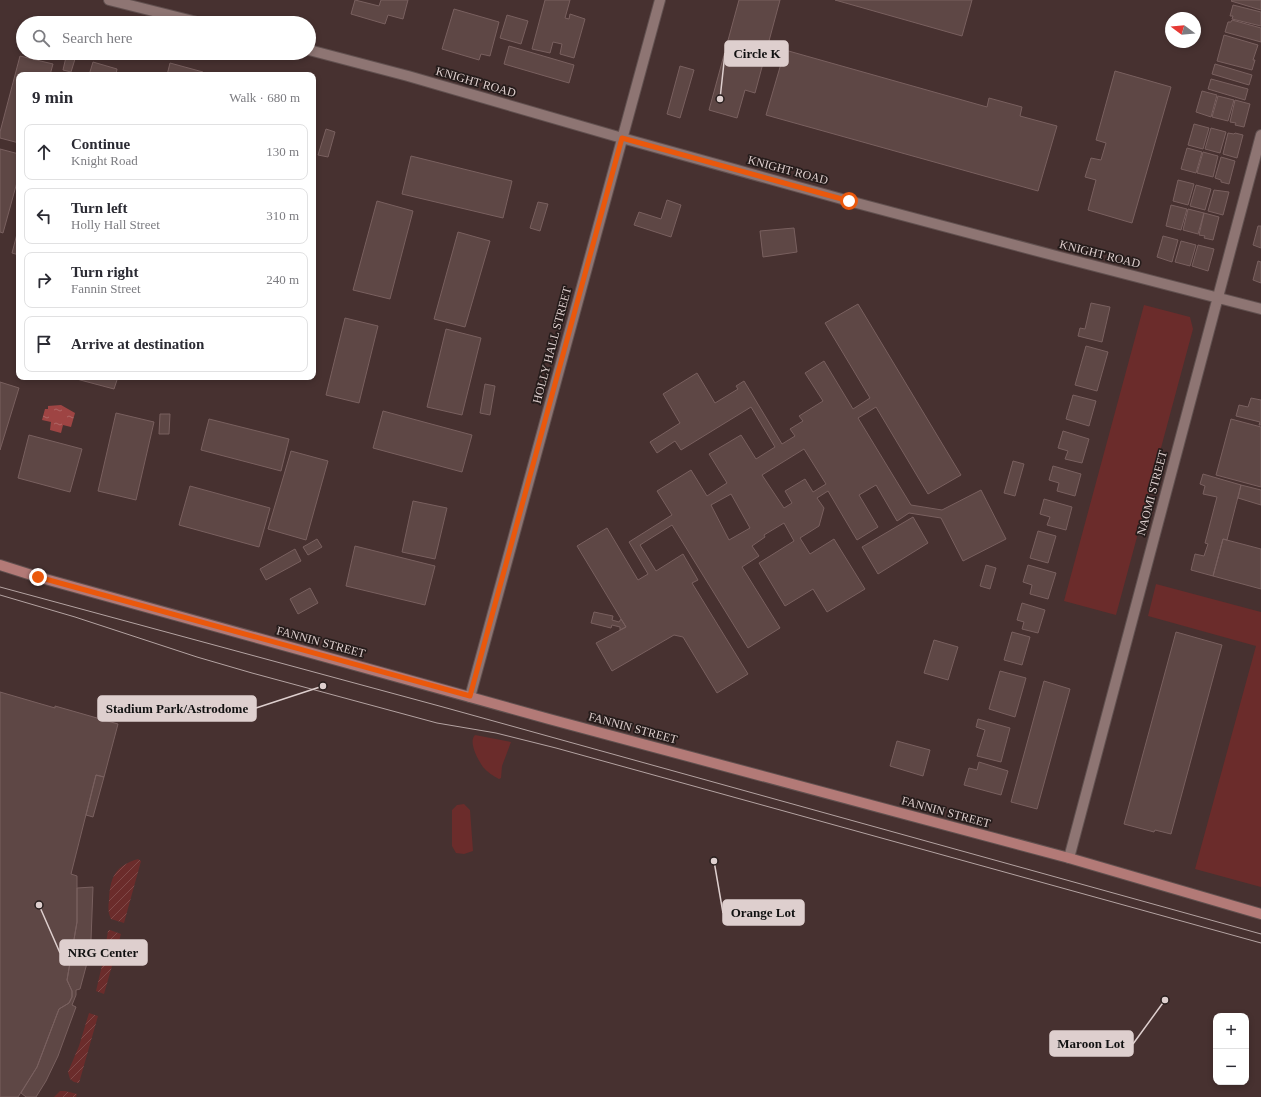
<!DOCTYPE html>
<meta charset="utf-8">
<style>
body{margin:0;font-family:Georgia,serif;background:#f2f2f3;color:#2b2b33}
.controls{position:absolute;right:12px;bottom:12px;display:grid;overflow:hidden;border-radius:8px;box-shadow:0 2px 6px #0003}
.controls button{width:36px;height:36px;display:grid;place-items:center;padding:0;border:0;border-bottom:1px solid #e1e1e2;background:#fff;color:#2b2b33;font:20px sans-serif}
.compass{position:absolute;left:1165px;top:12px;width:36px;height:36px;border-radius:50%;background:#fff;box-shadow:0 2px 6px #0003;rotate:286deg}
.stop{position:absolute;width:12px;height:12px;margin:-9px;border:3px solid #ea580c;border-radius:50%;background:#fff}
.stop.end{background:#ea580c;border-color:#fff;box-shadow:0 1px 4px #0008}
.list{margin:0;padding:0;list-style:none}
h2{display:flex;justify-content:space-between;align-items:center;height:52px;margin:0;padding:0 16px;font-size:17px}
h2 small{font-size:13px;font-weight:400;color:#7c7c81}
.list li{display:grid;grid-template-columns:26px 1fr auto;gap:12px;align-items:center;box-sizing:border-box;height:56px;margin:0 8px 8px;padding:0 8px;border:1px solid #e1e1e2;border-radius:8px}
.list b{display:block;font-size:15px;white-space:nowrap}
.list p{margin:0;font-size:13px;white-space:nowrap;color:#7c7c81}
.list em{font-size:13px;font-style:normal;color:#7c7c81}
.icon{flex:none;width:22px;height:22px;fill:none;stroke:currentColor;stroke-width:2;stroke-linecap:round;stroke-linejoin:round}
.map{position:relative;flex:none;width:1261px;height:1097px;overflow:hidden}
.search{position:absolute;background:#fff;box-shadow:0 2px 6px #0003;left:16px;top:16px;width:300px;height:44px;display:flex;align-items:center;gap:10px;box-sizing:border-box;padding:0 14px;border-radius:22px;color:#7c7c81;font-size:15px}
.panel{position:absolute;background:#fff;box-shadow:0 2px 6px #0003;left:16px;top:72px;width:300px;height:308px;border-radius:8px}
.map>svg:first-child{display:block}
</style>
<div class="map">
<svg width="1261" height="1097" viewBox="0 0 1261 1097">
<defs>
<pattern id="garden-furrows" width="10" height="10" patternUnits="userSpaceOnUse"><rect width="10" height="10" fill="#6b2c2b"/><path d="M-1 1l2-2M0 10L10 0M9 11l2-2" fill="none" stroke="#804a49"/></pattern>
<pattern id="water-ripples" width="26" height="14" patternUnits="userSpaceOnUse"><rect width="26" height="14" fill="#9e4443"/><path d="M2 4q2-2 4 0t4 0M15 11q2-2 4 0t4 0" fill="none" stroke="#af6766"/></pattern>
</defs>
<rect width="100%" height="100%" fill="#473130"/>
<!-- green -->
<path fill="#6b2c2b" d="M1144 305 1190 317 1193 329 1116 615 1064 601Z
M1156 584 1261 612V887L1195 869 1256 646 1148 616Z
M475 735 511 742 502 766 501 778 499 779C493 776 487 772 483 767 478 760 468 742 475 735Z
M464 804 470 810 473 851 464 854 456 853 452 846V810L457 805Z"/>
<!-- garden -->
<path fill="url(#garden-furrows)" d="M138 859 141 861 124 923 111 919C108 913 108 907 109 901 110 877 115 866 138 859Z
M110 930 121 934 104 994 96 991 103 961 108 931Z
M89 1013 98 1016 79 1083 74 1082 70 1079 68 1072 79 1046Z
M60 1091H65L77 1094 76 1097H54Z"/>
<!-- water -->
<path fill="url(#water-ripples)" d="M61 405 75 413 71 427 63 425 61 433 50 430 51 422 42 420 45 409H48V406Z"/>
<!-- building -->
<path fill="#5e4745" stroke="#79605f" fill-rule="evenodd" d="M355 0 379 6 381 0H408L403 19 388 15 385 24 351 14Z
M545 0H570L565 18 569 19 570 14 585 19 574 58 560 54 562 44 553 42 550 53 532 49Z
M739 0H780L755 93 745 90 737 118 709 110Z
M835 0H972L962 36Z
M1232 0H1261V10L1231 1Z
M1233 5 1261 12V26L1232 19 1233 16H1230Z
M454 9 499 22 490 56 481 54 479 60 442 49Z
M507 15 528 21 521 44 500 38Z
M1232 20 1261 28V42L1225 32 1228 22H1231Z
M1224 35 1258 45 1253 60H1255L1252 70 1217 61Z
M509 46 574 65 569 83 504 64Z
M785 50 987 107 989 98 1022 107 1020 116 1057 126 1038 191 766 115Z
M20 56 53 64 50 75H19V143L0 138V132Z
M66 57 75 59 71 72 63 70Z
M93 62 117 69 116 75H89Z
M170 63 203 72 202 75H167Z
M1215 64 1252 75 1249 85 1212 74Z
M680 66 694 70 680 118 667 114Z
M1115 71 1171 87 1132 223 1088 210 1096 180 1085 177 1091 158 1101 160 1106 143 1096 140Z
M1211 79 1248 89 1245 100 1208 89Z
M1202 91 1217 95 1211 117 1196 112Z
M1218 96 1234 100 1228 121 1212 117Z
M1235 100 1250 104 1244 127 1235 125 1236 123 1230 122Z
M1194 124 1209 128 1203 149 1188 145Z
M1211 128 1226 132 1220 153 1205 149Z
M326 129 335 132 328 157 318 155Z
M1228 133 1234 134 1235 133 1243 135 1237 158 1223 154Z
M1187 148 1202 152 1196 173 1181 169Z
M0 149 19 154V175L3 233 0 232Z
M1203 152 1218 156 1213 177 1197 173Z
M411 156 512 181 503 218 402 194Z
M1221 157 1235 161 1229 184 1221 182V180L1215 178Z
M1178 180 1194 184 1188 205 1173 201Z
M1196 185 1211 189 1205 210 1190 206Z
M1214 190 1229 192 1223 215 1208 211Z
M667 200 681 205 671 237 634 225 639 212 661 219Z
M377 201 413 211 390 299 353 290Z
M538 202 548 204 540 231 530 228Z
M1171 205 1187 209 1181 230 1166 226Z
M1188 209 1204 213 1198 234 1183 230Z
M1204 213 1219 217 1213 240 1204 238 1205 236 1199 235Z
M1258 226H1261V248L1253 245Z
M794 228 797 252 763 257 760 231Z
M458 232 490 241 465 327 434 319Z
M17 234 19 235V255L12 253Z
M1163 236 1178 240 1172 262 1157 257Z
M1181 241 1196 245 1190 266 1175 262Z
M1198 245 1214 249 1208 271 1192 266Z
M1258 261 1261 262V283L1253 280Z
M1091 303 1110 307 1102 342 1078 336 1080 328 1085 329Z
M858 304 961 475 928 494 876 407 858 418 911 505 942 510 981 490 1006 539 963 561 941 518 909 513 897 521 876 485 859 495 878 527 857 540 828 491 817 498 824 508 819 526 800 538 810 554 834 539 865 589 827 612 813 589 785 606 759 563 794 541 784 523 764 535 765 537 752 546 759 556 742 567 780 628 748 648 672 525 640 545 656 571 683 554 698 580 692 583 748 674 717 693 683 637 674 635 612 671 596 643 626 627 577 546 607 528 638 580 648 574 629 542 672 515 657 491 691 470 707 496 727 483 709 454 741 435 756 459 775 447 751 407 681 450 675 441 657 453 650 442 680 423 663 394 697 373 715 403 738 389 736 386 744 381 782 444 795 436 790 429 803 421 799 416 823 401 805 373 824 361 853 409 870 398 825 323ZM804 449 826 484 813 492 805 479 785 491 792 503 784 508 762 475ZM731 494 750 528 729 540 711 505Z
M345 318 378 326 359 403 326 395Z
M446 329 481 338 462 415 427 407Z
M1086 346 1108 352 1097 391 1075 385Z
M69 377H118L114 389Z
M0 382 19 388 0 450Z
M485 384 495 386 490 415 480 413Z
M1073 395 1096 401 1089 426 1066 419Z
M1251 398 1261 400V425H1259L1260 422 1236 416 1239 405 1248 407Z
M383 411 472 435 462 472 373 448Z
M116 413 154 422 136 500 98 491Z
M160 414H170L169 434H159Z
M209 419 289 439 281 471 201 450Z
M1231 419 1261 427V487L1216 475Z
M1063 431 1089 439 1082 463 1065 459 1068 451 1058 448Z
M29 435 82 449 70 492 18 478Z
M291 451 328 461 306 540 268 529Z
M1013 461 1024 464 1015 496 1004 493Z
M1053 466 1081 474 1075 496 1057 491 1059 483 1049 480Z
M1203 474 1241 485 1227 540 1223 539 1213 576 1191 570 1195 554 1204 556 1208 544 1205 543 1217 497 1203 494 1205 486 1200 484Z
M1241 485 1261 490V505L1238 498Z
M190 486 270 508 259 547 179 525Z
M1044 499 1072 507 1066 530 1047 525 1050 517 1040 514Z
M413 501 447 508 435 559 402 552Z
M913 517 928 543 878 574 862 547Z
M1038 531 1056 536 1048 563 1030 558Z
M317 539 322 547 308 555 303 547Z
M1223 539 1261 549V589L1213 576Z
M355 546 435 566 425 605 346 586Z
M295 549 301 561 266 580 260 569Z
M986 565 996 568 990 589 980 586Z
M1028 565 1056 573 1048 599 1030 594 1032 585 1023 582Z
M310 588 318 603 298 614 290 599Z
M1022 603 1045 610 1038 633 1022 629 1024 622 1017 620Z
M594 612 613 616 612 620 619 622 621 619 626 627 620 630V627L612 625 611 628 591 623Z
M1012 632 1030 637 1022 665 1004 660Z
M1176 632 1222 645 1171 834 1155 830 1154 832 1124 824Z
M934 640 958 647 948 680 924 673Z
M1000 671 1026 678 1015 717 989 709Z
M1044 681 1070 689 1037 809 1011 802Z
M0 692 55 708V706L118 724 104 777 96 775 71 874 77 876V922L67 980 72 991V997L69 1003 59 1009 37 1067 18 1097H0Z
M978 719 1010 728 1001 762 977 756 985 730 976 727Z
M897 741 930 750 923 776 890 766Z
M979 762 1008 771 1001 795 964 785 969 768 977 770Z
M96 775 104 777 93 817 86 815Z
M93 887 91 940 87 963 80 989 76 990V995L72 1005 76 1007 58 1056 46 1081 36 1097H26L21 1093 37 1067 59 1009 69 1003 72 997V991L67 980 77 922V888Z"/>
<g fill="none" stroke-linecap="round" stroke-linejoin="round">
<!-- tertiary casing -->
<g stroke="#61504f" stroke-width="12">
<path id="tertiary" d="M109 0 201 23
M309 50 408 76 622 138 849 201 1060 257 1261 309
M470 697 660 0
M1069 858 1261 135"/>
</g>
<!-- primary casing -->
<g stroke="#61504f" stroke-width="12">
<path id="primary" d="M0 565 38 577 549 719 1069 858 1261 914"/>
</g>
<!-- tertiary -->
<use href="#tertiary" stroke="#8e7573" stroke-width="10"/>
<!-- primary -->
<use href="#primary" stroke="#b37a77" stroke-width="10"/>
<!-- tram -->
<path stroke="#b4a3a2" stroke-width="1" d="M0 587 443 707 1261 934
M0 595 75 617 197 657 252 673 437 723 496 733 556 748 1261 943"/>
</g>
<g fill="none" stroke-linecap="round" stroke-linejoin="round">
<!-- route -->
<path stroke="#ea580c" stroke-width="5" d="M38 577 470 696 622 138 849 201"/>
</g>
<g text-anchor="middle" stroke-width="3.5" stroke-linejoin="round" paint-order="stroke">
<!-- street labels -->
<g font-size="12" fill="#decfce" stroke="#261c1b">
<text transform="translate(476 82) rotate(16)" y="4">KNIGHT ROAD</text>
<text transform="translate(788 170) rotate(15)" y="4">KNIGHT ROAD</text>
<text transform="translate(1100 254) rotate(14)" y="4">KNIGHT ROAD</text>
<text transform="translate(552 345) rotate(-75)" y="4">HOLLY HALL STREET</text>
<text transform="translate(1152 493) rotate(-75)" y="4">NAOMI STREET</text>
<text transform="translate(321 642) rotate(15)" y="4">FANNIN STREET</text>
<text transform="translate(633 728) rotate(15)" y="4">FANNIN STREET</text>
<text transform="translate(946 812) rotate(15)" y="4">FANNIN STREET</text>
</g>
</g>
<!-- callouts -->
<path fill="none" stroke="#decfce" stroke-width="1.5" d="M720 99L725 53M323 686L256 708M714 861L723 913M39 905L60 953M1165 1000L1133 1044"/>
<g fill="#decfce" stroke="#261c1b" stroke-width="1.5">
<circle cx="720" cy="99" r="4"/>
<circle cx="323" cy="686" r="4"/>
<circle cx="714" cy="861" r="4"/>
<circle cx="39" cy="905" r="4"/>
<circle cx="1165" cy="1000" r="4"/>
</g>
<g fill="#decfce" stroke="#decfce" stroke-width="1.5">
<rect x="725" y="41" width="63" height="25" rx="4"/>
<rect x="98" y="696" width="158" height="25" rx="4"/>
<rect x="723" y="900" width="81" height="25" rx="4"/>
<rect x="60" y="940" width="87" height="25" rx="4"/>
<rect x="1050" y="1031" width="83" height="25" rx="4"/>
</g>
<g font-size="13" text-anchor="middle" font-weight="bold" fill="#111">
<text x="757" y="58">Circle K</text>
<text x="177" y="713">Stadium Park/Astrodome</text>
<text x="763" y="917">Orange Lot</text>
<text x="103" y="957">NRG Center</text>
<text x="1091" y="1048">Maroon Lot</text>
</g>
</svg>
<div class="controls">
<button>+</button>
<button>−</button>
</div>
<svg class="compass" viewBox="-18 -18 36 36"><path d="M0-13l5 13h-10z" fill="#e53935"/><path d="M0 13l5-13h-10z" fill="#7c7c81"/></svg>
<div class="stop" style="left:849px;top:201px"></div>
<div class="stop end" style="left:38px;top:577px"></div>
<div class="search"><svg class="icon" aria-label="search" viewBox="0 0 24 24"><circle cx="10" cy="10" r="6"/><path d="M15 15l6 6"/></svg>Search here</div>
<section class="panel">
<h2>9 min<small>Walk · 680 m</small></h2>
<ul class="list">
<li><svg class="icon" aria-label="ahead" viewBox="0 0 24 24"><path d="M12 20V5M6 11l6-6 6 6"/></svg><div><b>Continue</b><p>Knight Road</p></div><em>130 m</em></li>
<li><svg class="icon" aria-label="left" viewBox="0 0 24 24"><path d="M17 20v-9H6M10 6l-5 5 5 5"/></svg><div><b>Turn left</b><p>Holly Hall Street</p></div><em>310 m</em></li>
<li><svg class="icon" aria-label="right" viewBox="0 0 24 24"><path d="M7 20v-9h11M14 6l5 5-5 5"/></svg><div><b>Turn right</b><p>Fannin Street</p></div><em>240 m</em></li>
<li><svg class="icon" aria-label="arrive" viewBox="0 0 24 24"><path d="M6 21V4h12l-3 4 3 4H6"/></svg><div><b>Arrive at destination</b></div></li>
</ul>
</section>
</div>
